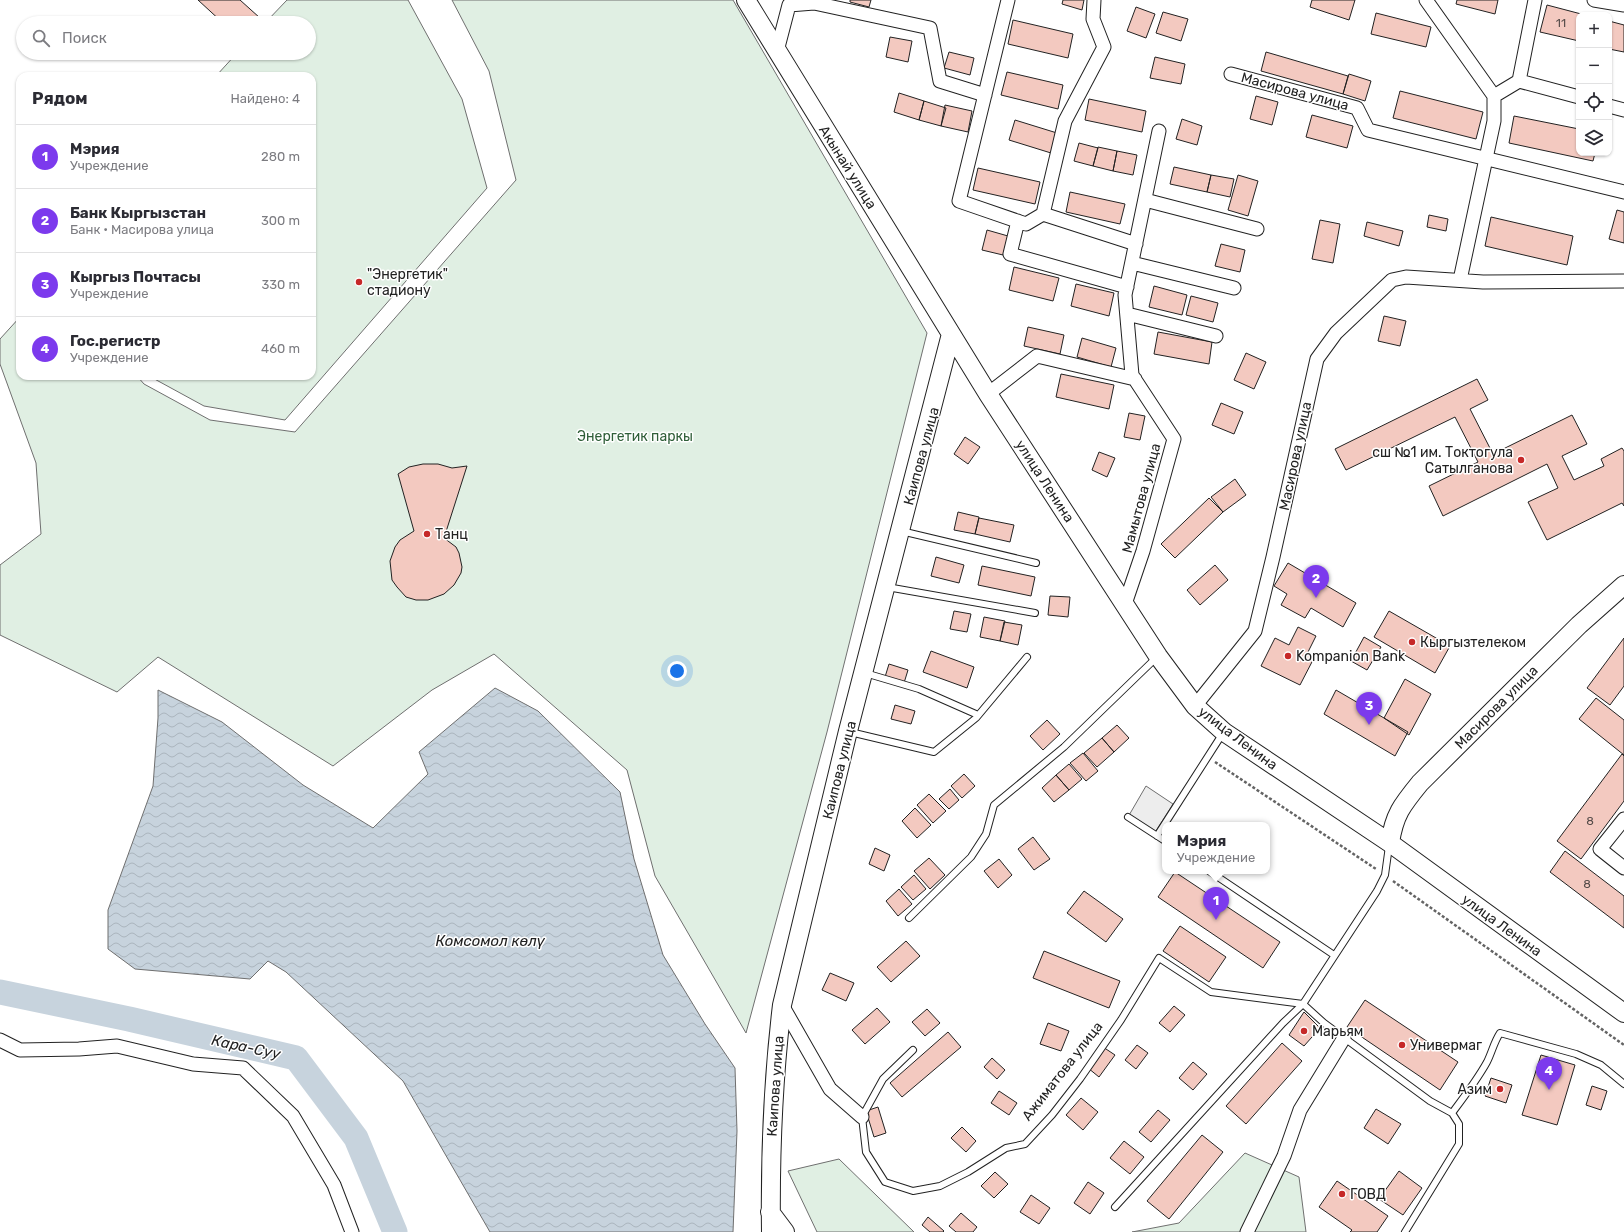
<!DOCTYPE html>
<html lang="ru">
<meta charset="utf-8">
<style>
body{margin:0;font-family:Rubik,sans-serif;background:#f2f2f3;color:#2b2b33}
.controls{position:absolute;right:12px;top:12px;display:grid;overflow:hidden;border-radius:8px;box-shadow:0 1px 3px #0004}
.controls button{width:36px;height:36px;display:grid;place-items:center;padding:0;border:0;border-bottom:1px solid #e1e1e2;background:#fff;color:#2b2b33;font:20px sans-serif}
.you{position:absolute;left:677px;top:671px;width:14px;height:14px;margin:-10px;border:3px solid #fff;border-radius:50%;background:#1a73e8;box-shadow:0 0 0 6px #1a73e833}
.badge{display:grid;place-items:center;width:26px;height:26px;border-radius:50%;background:#7c3aed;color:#fff;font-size:13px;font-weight:700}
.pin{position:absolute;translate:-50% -33px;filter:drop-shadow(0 1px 2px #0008)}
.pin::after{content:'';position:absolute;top:21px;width:14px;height:12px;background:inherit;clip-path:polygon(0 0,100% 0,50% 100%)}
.popup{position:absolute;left:1162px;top:822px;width:108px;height:52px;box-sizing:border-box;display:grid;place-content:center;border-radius:8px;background:#fff;filter:drop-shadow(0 1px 3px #0005);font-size:13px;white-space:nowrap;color:#7c7c81}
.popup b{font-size:15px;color:#2b2b33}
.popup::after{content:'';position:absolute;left:50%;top:100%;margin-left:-8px;border:8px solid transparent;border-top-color:#fff}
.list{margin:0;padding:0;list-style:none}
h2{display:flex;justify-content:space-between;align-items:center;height:52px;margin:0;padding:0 16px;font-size:17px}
h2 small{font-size:13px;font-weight:400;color:#7c7c81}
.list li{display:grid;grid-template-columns:26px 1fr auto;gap:12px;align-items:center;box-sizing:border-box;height:64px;padding:0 16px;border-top:1px solid #e1e1e2}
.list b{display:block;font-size:15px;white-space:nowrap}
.list p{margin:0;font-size:13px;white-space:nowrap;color:#7c7c81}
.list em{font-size:13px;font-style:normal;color:#7c7c81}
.icon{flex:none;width:22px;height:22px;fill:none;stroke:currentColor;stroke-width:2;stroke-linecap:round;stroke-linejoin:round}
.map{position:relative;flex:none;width:1624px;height:1232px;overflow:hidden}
.search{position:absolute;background:#fff;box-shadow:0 1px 3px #0004;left:16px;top:16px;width:300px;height:44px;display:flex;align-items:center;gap:10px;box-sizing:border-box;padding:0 14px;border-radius:22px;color:#7c7c81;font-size:15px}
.panel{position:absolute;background:#fff;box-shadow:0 1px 3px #0004;left:16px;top:72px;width:300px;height:308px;border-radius:12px}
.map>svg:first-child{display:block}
</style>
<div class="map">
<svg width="1624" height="1232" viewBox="0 0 1624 1232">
<defs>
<pattern id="water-waves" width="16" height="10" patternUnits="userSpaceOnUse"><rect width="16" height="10" fill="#c7d3dd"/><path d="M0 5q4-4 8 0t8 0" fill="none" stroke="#abb5bd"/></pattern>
</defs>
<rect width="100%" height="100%" fill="#fff"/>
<!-- green -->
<path fill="#e0efe3" stroke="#6f6f6f" d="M287 0H408L462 99 487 188 285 420 204 406 149 376H312V76H216L237 53H309V23H265Z
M452 0H733L927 333 827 732 746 1033 655 876 627 770 494 654 432 690 333 766 158 657 117 692 0 635V565L41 534 36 463 0 364V339L20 317V376H137L144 384 210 420 295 432 516 180 489 71Z
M1245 1153 1299 1177 1306 1232H1132L1179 1223Z
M839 1159 914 1232H817L788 1171Z"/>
<!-- parking -->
<path fill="#ededed" stroke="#6f6f6f" d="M1146 786 1173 804 1154 834 1128 817Z"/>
<!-- water -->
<path fill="url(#water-waves)" stroke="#6f6f6f" d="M495 688 538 711 620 792 634 859 663 955 705 1024 735 1068 737 1131 733 1232H490L403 1081 286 972 268 961 250 979 135 969 108 949V910L153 786 158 718V690L222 722 303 785 373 828 428 774 419 752Z"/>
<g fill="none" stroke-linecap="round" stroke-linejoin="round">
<!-- river -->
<path stroke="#c7d3dd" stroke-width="25" d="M0 992 129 1019 296 1058 356 1138 395 1232"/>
</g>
<!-- building -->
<path fill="#f3c9c0" stroke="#222" d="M198 0H240L260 18 255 23H223Z
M850 0H871L869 7 850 2Z
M1063 0H1084L1082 10 1062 4Z
M1312 0H1355L1349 20 1310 7Z
M1457 0H1498L1495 14 1456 4Z
M1547 5 1585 15H1579V41L1540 32Z
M1136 7 1155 14 1146 38 1127 31Z
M1163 12 1188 19 1181 41 1156 33Z
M1376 13 1431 27 1426 47 1371 34Z
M1013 20 1073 34 1068 58 1008 44Z
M1609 21 1624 25V52L1609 49Z
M890 37 912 41 908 62 886 57Z
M949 52 974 58 970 75 944 68Z
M1266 52 1348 76 1343 94 1261 71Z
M1155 57 1185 64 1181 84 1150 78Z
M1007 72 1063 85 1058 109 1001 95Z
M1349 74 1371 81 1365 101 1343 94Z
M1400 91 1483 112 1476 139 1393 118Z
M899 93 924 101 919 120 894 112Z
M1256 96 1278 102 1272 125 1250 119Z
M1089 99 1146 111 1142 132 1085 120Z
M924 101 946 108 941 126 919 120Z
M945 105 972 111 968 132 941 126Z
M1312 115 1353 126 1347 148 1306 137Z
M1514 116 1579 129V153H1595L1593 161 1509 143Z
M1182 119 1202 126 1197 145 1176 139Z
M1015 120 1057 133 1051 153 1009 140Z
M1079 143 1098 148 1093 166 1074 161Z
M1098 147 1117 151 1113 171 1093 166Z
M1117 151 1137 155 1133 175 1113 171Z
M1174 167 1211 175 1207 192 1170 184Z
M978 168 1040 182 1035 204 973 190Z
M1211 175 1234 179 1230 197 1207 192Z
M1238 175 1258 181 1248 216 1228 210Z
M1070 192 1125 204 1120 224 1066 212Z
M1617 210 1624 212V243L1609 239Z
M1429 215 1448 219 1446 231 1427 227Z
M1491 217 1573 236 1567 265 1485 246Z
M1320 220 1340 224 1333 263 1312 259Z
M1367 222 1403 231 1399 246 1364 236Z
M987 230 1008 236 1003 255 982 250Z
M1221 244 1245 250 1240 272 1215 266Z
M1014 267 1059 278 1053 301 1009 290Z
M1076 284 1114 293 1109 316 1071 306Z
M1154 286 1187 295 1182 315 1149 307Z
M1191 296 1218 303 1213 322 1186 315Z
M1384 316 1406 321 1400 346 1378 341Z
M1028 327 1064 335 1060 354 1024 346Z
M1158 332 1212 342 1209 364 1154 354Z
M1082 338 1116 348 1111 367 1077 357Z
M1246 353 1266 362 1254 389 1234 380Z
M1061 374 1114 385 1109 409 1056 397Z
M1477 379 1488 400 1470 409 1493 454 1572 415 1587 444 1562 456 1574 480 1604 466 1601 459 1622 448 1624 451V506L1622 503 1547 540 1528 502 1558 488 1547 464 1443 516 1429 486 1478 462 1455 417 1346 470 1335 449Z
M1221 403 1243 412 1234 434 1212 425Z
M1129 413 1145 416 1140 440 1124 437Z
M965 437 980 447 968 464 954 454Z
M1099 452 1115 458 1107 477 1092 470Z
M423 464H438L452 468 467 466 444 538 456 547 459 553 462 567 461 573 454 585 444 594 428 600H416L406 597 397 587 392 580 390 561 395 547 400 540 414 531 398 474 409 467Z
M1235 479 1246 495 1223 512 1211 497Z
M1209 498 1223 512 1175 558 1161 544Z
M958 512 979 517 975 534 954 530Z
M979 518 1014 525 1010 542 975 534Z
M936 557 964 565 959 583 931 576Z
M1288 563 1356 603 1343 627 1311 608 1305 618 1281 605 1287 594 1274 586Z
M1215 565 1228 580 1200 605 1187 590Z
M982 566 1035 577 1031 596 978 585Z
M1050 596 1070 597 1068 617 1048 615Z
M954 611 971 614 967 632 950 629Z
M1389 611 1450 646 1435 673 1374 637Z
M984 617 1005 621 1000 641 980 637Z
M1004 622 1022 625 1018 645 1000 641Z
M1298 627 1316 636 1307 654 1314 658 1300 685 1261 666 1275 638 1289 645Z
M1364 637 1381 647 1367 670 1351 661Z
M1624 638V686L1610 705 1587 688Z
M931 651 974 667 967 688 923 672Z
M889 664 908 670 904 683 885 677Z
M1405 679 1431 694 1409 735 1384 718Z
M1336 690 1408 732 1395 756 1324 714Z
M1596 698 1624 720V755L1579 719Z
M895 705 915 711 911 724 891 719Z
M1047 720 1060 734 1043 750 1030 736Z
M1117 725 1129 738 1114 752 1102 738Z
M1102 738 1114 752 1097 767 1084 753Z
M1083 753 1098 771 1086 781 1070 763Z
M1622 754 1624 756V801L1581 859 1557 841Z
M1069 764 1082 779 1069 790 1056 775Z
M964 774 975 786 962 798 951 786Z
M1056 775 1069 790 1054 802 1042 788Z
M950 789 959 800 949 809 939 799Z
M929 794 946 811 933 823 917 805Z
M915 808 931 825 917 838 902 821Z
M1033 837 1050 859 1034 870 1018 849Z
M875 848 890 855 884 871 869 864Z
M1565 851 1624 896V928L1550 872Z
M929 858 945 875 930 889 914 871Z
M999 859 1012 875 998 888 984 871Z
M1175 872 1280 942 1263 968 1158 897Z
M914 875 926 889 913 900 901 887Z
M899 889 912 904 898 916 886 901Z
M1084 891 1123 919 1106 942 1067 913Z
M1180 926 1226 957 1209 982 1163 951Z
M906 941 920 956 891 982 877 967Z
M1044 951 1120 981 1109 1008 1033 978Z
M830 973 854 983 846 1001 822 990Z
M1365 1000 1458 1062 1440 1090 1347 1027Z
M1174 1006 1185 1015 1170 1032 1159 1023Z
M877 1008 890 1022 865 1044 852 1030Z
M927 1009 940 1023 925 1036 912 1022Z
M1304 1012 1320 1028 1304 1046 1289 1035Z
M1048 1023 1069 1031 1061 1051 1040 1044Z
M948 1032 961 1047 902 1097 890 1083Z
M1282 1043 1302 1061 1246 1124 1226 1106Z
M1137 1045 1148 1053 1136 1069 1125 1060Z
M1103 1047 1115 1055 1099 1077 1088 1068Z
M1541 1055 1575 1065 1557 1125 1522 1115Z
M992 1058 1005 1070 997 1079 984 1067Z
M1193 1062 1207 1074 1193 1090 1179 1078Z
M1491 1078 1512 1085 1506 1103 1485 1096Z
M1592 1086 1607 1091 1601 1110 1586 1105Z
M999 1091 1017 1103 1009 1115 991 1103Z
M1081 1098 1098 1112 1083 1130 1066 1115Z
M878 1107 886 1133 874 1137 866 1111Z
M1376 1109 1401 1124 1388 1144 1364 1128Z
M1158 1110 1170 1120 1151 1142 1139 1132Z
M962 1127 976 1141 966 1152 951 1138Z
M1202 1135 1223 1152 1169 1219 1147 1201Z
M1124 1141 1144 1157 1130 1174 1110 1158Z
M1399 1171 1422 1188 1403 1215 1379 1199Z
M995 1172 1008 1184 994 1198 981 1186Z
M1337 1181 1388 1216 1377 1232H1350L1352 1230 1319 1207Z
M1088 1182 1104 1193 1090 1214 1074 1203Z
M1031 1195 1050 1208 1039 1224 1020 1212Z
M961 1213 977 1227 973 1232H956L949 1226Z
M928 1217 944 1231 943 1232H930L922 1225Z"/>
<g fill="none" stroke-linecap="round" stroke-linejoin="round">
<!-- lane casing -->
<g stroke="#222" stroke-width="8">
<path id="lane" d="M901 531 1036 563
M887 587 1035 613
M865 673 919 689 978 715
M850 732 934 752 976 718 1027 657
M1128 817 1165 841
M1157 836 1223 733
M1209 871 1334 955
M909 918 971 857 986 834 994 805 1064 747 1157 657
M913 1050 883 1079 862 1117 866 1152 885 1182 913 1191 940 1186 968 1172 1006 1148 1025 1144 1052 1115 1080 1079 1121 1020 1159 958 1211 992 1303 1004 1324 1023 1358 1048 1430 1101 1452 1113C1464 1097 1477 1080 1487 1062 1492 1052 1494 1042 1500 1033L1576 1054 1601 1065 1624 1084
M1115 1207 1283 1023 1303 1004 1377 891 1385 875 1389 846
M1405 1232 1459 1144V1124L1452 1113"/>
</g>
<!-- street casing -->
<g stroke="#222" stroke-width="15">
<path id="street" d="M1008 0 959 201 1026 224 1043 214 1065 121 1104 47 1093 19 1094 0
M1426 0 1494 96V121L1460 280
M1594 0 1624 5
M777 51 789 5 814 3 930 28 940 81 985 95
M1231 74 1357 108 1368 130 1624 192
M1519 81 1579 97
M1494 96 1519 81 1535 0
M1609 106 1624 110
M1145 200 1257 229
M1043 214 1136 244
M1018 221 1010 254 1127 287
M1132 263 1234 288
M1127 314 1216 336
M988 394 1037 356 1135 379
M1125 604 1143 551 1174 439 1132 375 1125 295 1159 131
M1195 706 1255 631 1273 557 1317 359 1336 333 1392 280 1406 277 1483 282 1624 281
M1624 819 1600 849 1624 868
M782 1005 830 1089 862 1117
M0 1040 20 1050 79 1049 117 1046 193 1064 243 1068 293 1116 334 1185 352 1232
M1247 1232 1284 1156 1300 1110 1344 1038"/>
</g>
<!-- secondary casing -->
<g stroke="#222" stroke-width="20">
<path id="secondary" d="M746 0 988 394 1158 656 1195 706 1224 732 1390 843 1624 1013
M1390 843C1394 815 1402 805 1420 783L1579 625 1624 585
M770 1212 785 1232
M771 1232C770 1156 773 1080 782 1005L848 731 951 334"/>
</g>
<!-- path -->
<path stroke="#646464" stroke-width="2.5" stroke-dasharray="3 2" stroke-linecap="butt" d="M1215 762 1376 869
M1393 881 1624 1045"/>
<!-- lane -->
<use href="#lane" stroke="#fff" stroke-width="6"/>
<!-- street -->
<use href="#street" stroke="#fff" stroke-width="13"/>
<!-- secondary -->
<use href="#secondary" stroke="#fff" stroke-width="18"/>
</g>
<!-- markers -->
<g fill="#c62828" stroke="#fff" stroke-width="1.5">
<circle cx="359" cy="282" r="4"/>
<circle cx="1521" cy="460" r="4"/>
<circle cx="427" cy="534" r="4"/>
<circle cx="1412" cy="642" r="4"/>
<circle cx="1288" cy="656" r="4"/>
<circle cx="1304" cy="1031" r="4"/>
<circle cx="1402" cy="1045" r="4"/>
<circle cx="1500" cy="1089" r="4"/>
<circle cx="1342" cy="1194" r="4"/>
</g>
<g text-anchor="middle" stroke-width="3" stroke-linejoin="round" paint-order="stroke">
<!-- number labels -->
<g font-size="12" fill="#564c4a">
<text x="1561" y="27">11</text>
<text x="1590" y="825">8</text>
<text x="1587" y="888">8</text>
</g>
<!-- street labels -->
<g font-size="14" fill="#222" stroke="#fff">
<text transform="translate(1295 91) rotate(15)" y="5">Масирова улица</text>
<text transform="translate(848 167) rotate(58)" y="5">Акынай улица</text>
<text transform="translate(921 456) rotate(-75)" y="5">Каипова улица</text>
<text transform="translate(1295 456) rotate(-78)" y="5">Масирова улица</text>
<text transform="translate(1045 481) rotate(57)" y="5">улица Ленина</text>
<text transform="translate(1141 498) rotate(-75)" y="5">Мамытова улица</text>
<text transform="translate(1496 707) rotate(-45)" y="5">Масирова улица</text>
<text transform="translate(1238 738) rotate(37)" y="5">улица Ленина</text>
<text transform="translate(839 770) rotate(-76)" y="5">Каипова улица</text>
<text transform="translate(1502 925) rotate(36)" y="5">улица Ленина</text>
<text transform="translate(1062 1071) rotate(-52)" y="5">Ажиматова улица</text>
<text transform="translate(775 1086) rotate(-86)" y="5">Каипова улица</text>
</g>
<!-- poi labels -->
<g font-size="14" fill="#222" stroke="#fff" text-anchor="start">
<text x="367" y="279">"Энергетик"<tspan x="367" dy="16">стадиону</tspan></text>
<text x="1513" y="457" text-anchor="end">сш №1 им. Токтогула<tspan x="1513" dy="16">Сатылганова</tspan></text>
<text x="435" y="539">Танц</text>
<text x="1420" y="647">Кыргызтелеком</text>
<text x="1296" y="661">Kompanion Bank</text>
<text x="1312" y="1036">Марьям</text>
<text x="1410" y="1050">Универмаг</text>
<text x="1492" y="1094" text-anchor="end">Азим</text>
<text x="1350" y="1199">ГОВД</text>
</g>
<!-- park labels -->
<g font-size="14" fill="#2f5e38" stroke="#fff">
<text x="635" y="441">Энергетик паркы</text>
</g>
<!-- water labels -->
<g font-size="15" font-style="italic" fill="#222" stroke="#fff">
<text x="490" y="946">Комсомол көлү</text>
<text transform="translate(246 1047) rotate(12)" y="5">Кара-Суу</text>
</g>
</g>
</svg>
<div class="controls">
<button>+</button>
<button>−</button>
<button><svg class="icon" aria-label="locate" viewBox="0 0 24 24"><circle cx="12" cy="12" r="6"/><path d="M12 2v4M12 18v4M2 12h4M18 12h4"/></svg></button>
<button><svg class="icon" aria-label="layers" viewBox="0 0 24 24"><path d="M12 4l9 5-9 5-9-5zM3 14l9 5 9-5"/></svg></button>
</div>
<div class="you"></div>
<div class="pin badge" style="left:1216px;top:920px">1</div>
<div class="popup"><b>Мэрия</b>Учреждение</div>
<div class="pin badge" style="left:1316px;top:598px">2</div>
<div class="pin badge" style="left:1369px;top:725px">3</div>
<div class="pin badge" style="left:1549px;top:1090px">4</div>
<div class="search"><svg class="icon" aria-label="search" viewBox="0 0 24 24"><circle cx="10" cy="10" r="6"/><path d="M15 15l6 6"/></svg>Поиск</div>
<section class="panel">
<h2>Рядом<small>Найдено: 4</small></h2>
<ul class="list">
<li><span class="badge">1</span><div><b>Мэрия</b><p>Учреждение</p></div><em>280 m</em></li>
<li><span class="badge">2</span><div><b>Банк Кыргызстан</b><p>Банк · Масирова улица</p></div><em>300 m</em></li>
<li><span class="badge">3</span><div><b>Кыргыз Почтасы</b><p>Учреждение</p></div><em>330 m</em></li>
<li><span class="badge">4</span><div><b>Гос.регистр</b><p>Учреждение</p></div><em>460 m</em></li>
</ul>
</section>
</div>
